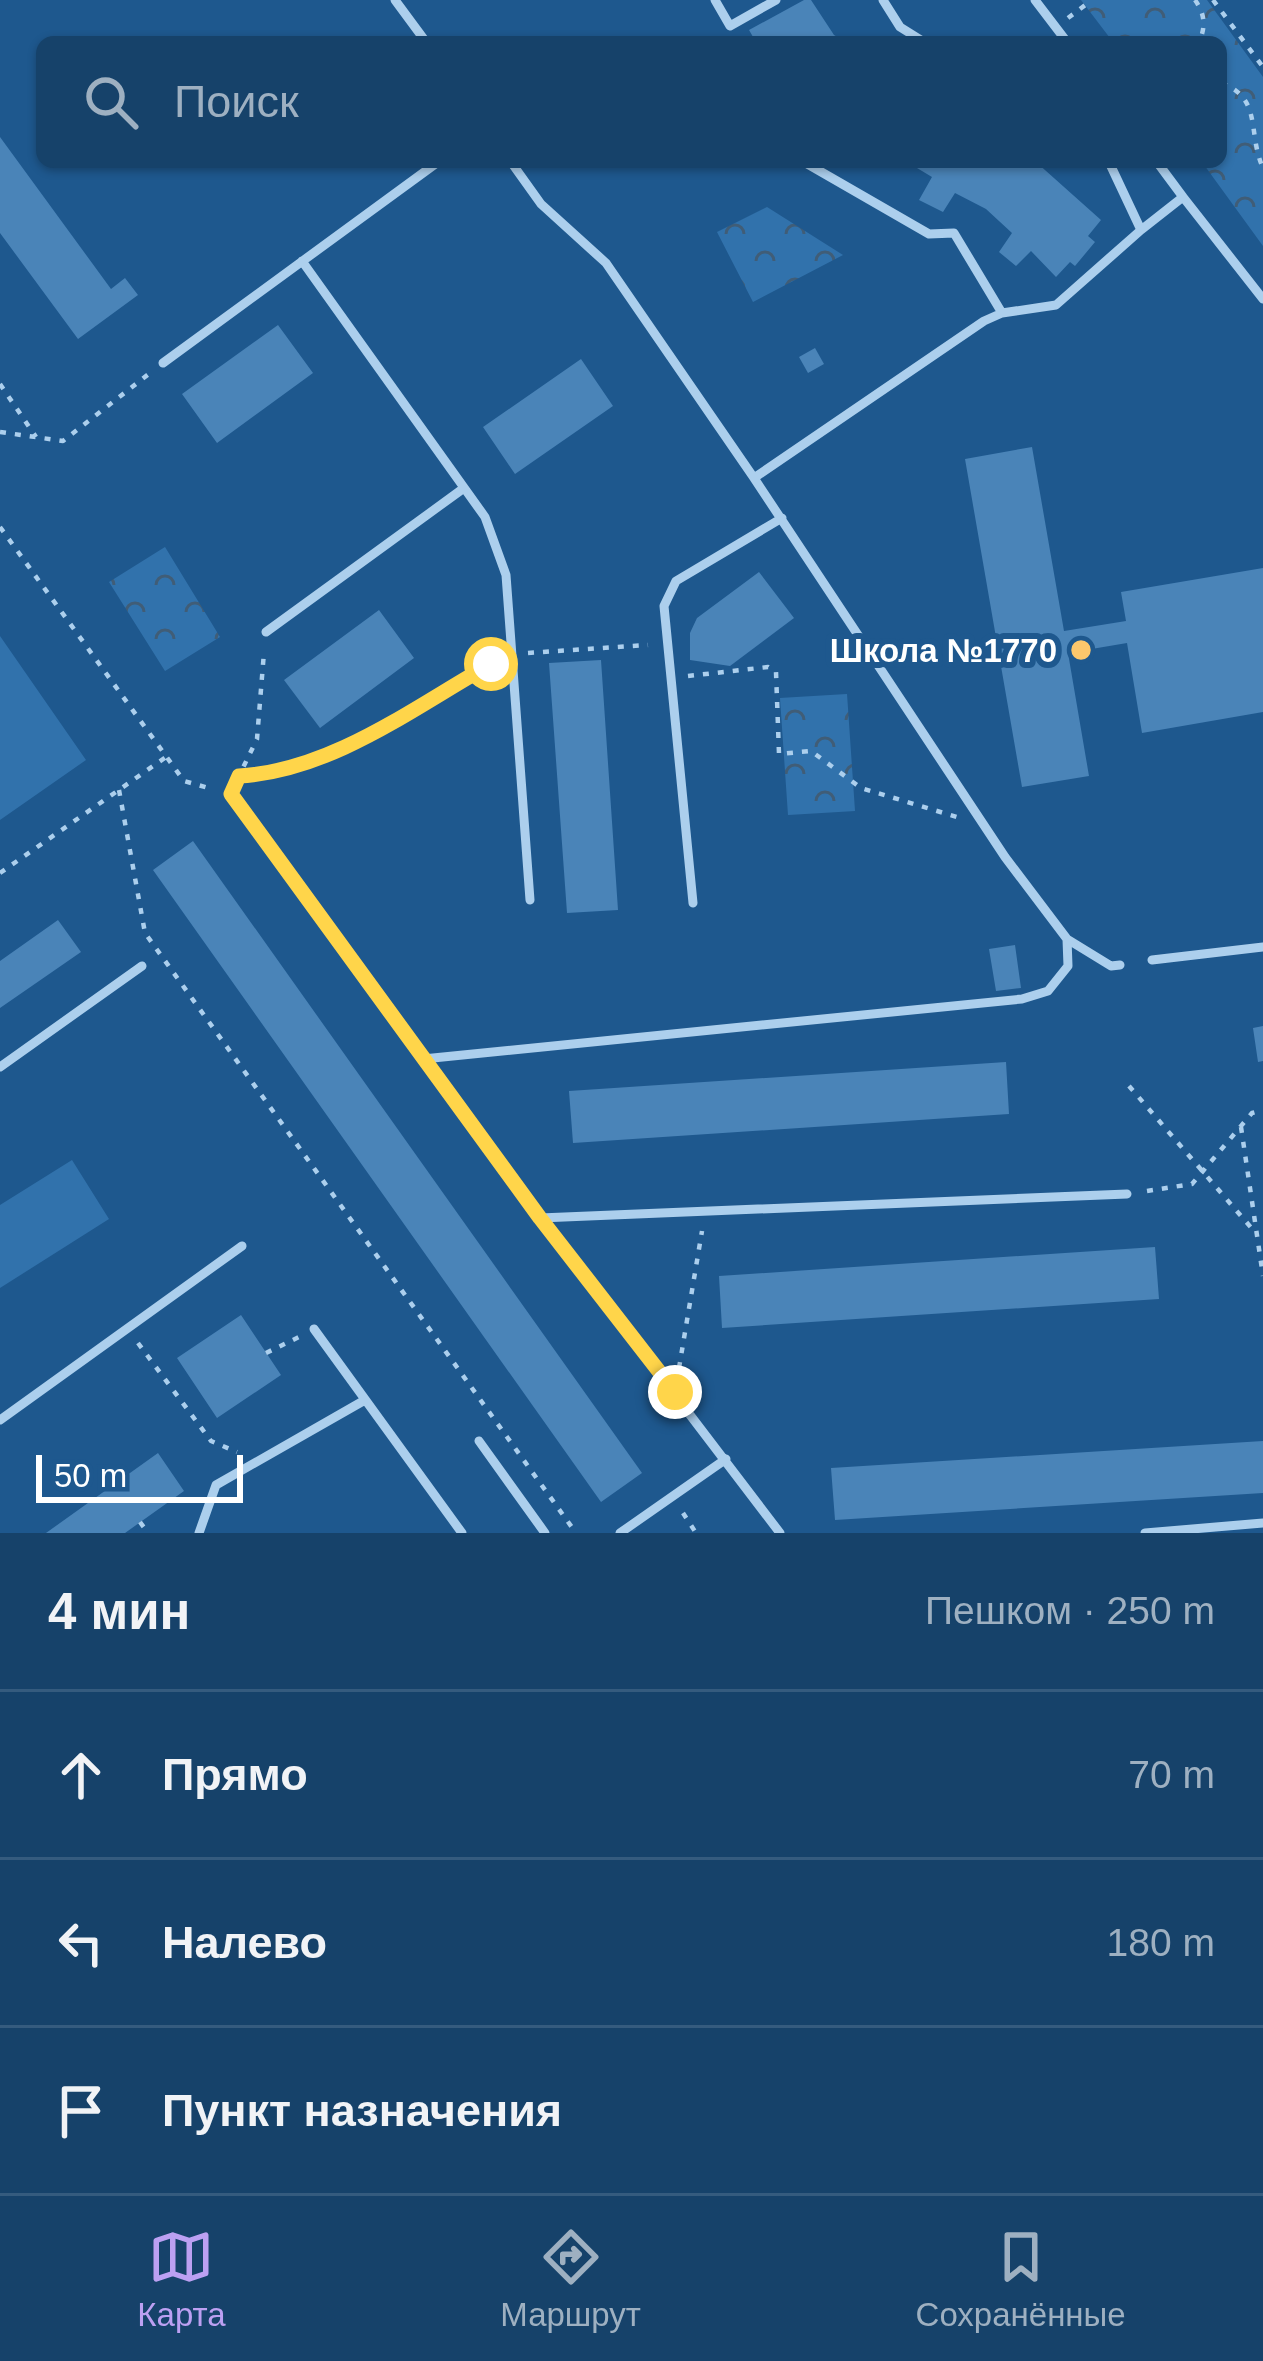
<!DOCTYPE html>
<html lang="ru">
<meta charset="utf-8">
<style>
body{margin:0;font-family:Helvetica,sans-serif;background:#1f4970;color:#f1f3f6}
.scale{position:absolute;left:36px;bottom:30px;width:207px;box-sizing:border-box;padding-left:12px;border:6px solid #fff;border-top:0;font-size:33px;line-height:42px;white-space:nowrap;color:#fff;-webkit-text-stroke:9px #1e588e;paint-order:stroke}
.stop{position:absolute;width:36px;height:36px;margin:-27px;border:9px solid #ffd54a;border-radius:50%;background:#fff}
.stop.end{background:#ffd54a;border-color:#fff;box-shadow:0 3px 12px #0008}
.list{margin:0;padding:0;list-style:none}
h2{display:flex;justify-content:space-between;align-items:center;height:156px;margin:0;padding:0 48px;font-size:51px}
h2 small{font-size:39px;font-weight:400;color:#9eb0c1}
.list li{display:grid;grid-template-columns:78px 1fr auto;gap:36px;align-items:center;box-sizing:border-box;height:168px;padding:0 48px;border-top:3px solid #355b7e}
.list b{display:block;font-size:45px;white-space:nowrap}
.list em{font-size:39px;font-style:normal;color:#9eb0c1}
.icon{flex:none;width:66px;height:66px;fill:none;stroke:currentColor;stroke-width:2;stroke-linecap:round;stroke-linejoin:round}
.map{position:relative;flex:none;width:1263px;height:1533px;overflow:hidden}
.search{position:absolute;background:#16426a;box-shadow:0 3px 9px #0004;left:36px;right:36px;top:36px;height:132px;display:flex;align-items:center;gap:30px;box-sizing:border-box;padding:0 42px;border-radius:18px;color:#9eb0c1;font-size:45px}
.sheet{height:660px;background:#16426a}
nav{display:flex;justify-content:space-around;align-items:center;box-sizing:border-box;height:168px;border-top:3px solid #355b7e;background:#16426a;font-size:33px;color:#9eb0c1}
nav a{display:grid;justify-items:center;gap:6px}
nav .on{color:#bca0f2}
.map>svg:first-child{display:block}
</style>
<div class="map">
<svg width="1263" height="1533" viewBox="0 0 1263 1533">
<defs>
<pattern id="park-crowns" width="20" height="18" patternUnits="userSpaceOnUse" patternTransform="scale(3)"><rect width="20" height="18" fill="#3172ac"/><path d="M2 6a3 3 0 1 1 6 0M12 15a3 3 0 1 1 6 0" fill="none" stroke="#405d77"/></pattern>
</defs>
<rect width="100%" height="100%" fill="#1e588e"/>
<!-- park -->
<path fill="url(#park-crowns)" d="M1081 0H1207L1263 77V246L1202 162H1221V42H1113Z
M767 207 843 255 753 302 717 232Z
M165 547 220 637 165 671 109 582Z
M847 694 855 811 788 815 780 698Z"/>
<!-- pitch -->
<path fill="#3172ac" d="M0 636 86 760 0 820Z
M72 1160 109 1219 0 1288V1205Z"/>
<!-- building -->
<path fill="#4a84b8" d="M804 0H811L834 35 846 42H756L749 30Z
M0 137 111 289 125 278 138 295 78 339 0 233Z
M907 162H1036L1101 220 1088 236 1095 242 1075 266 1070 262 1056 277 1031 251 1016 266 999 252 1012 233 986 209 955 193 943 212 919 200 932 177Z
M278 325 313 373 217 443 182 394Z
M815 348 824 364 808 373 799 357Z
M581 359 613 406 515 474 483 427Z
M1032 447 1064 631 1126 621 1121 592 1263 568V712L1142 733 1127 643 1068 653 1089 776 1022 787 965 459Z
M759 572 794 618 730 666 690 660V633L697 618Z
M379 610 414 658 320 728 284 680Z
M601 660 618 910 567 913 549 663Z
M193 841 642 1473 601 1502 153 870Z
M58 920 81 952 0 1008V961Z
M1015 945 1021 988 996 991 989 949Z
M1263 1026V1061L1258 1062 1253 1028Z
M1006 1062 1009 1114 573 1143 569 1091Z
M1155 1247 1159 1299 722 1328 719 1276Z
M241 1315 281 1375 217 1418 177 1358Z
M1263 1441V1493L835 1520 831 1468Z
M158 1453 184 1491 125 1533H46Z"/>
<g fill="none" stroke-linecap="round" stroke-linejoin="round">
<!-- path -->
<path stroke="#accfed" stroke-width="4.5" stroke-dasharray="6 9" stroke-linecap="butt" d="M1195 0C1205 14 1206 27 1199 42
M1213 0 1263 67
M1068 18 1092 0
M1221 83C1263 98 1247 133 1263 168
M0 384 36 437
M0 432 63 441 150 373
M0 527 184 781 212 789
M528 653 648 645
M688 676 768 667 776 672 779 754 811 751 861 788 957 817
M239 776C334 770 413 705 494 662
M237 780 257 739 264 652
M119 790 145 933 576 1533
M0 873 166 757
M1129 1086 1254 1231
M1241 1127 1263 1276
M1147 1191 1192 1184 1252 1113 1263 1110
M138 1343 211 1441 237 1452
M266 1353 299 1337
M679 1368 702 1231
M683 1513 696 1533
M140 1522 148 1533"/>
<!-- service -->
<path stroke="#accfed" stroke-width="9" d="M395 0 426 42
M715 0 730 26 776 0
M883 0 900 27 924 42
M1035 0 1067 42
M511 162 541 204 606 263 754 478 984 321 1002 313 1056 305 1141 230 1109 162
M804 162 929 234 954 233 1002 313
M1183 197 1263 299
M1141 230 1183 197 1157 162
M302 261 485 517 506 575 530 900
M163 363 438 162
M266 632 464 488
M231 794 540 1218 780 1533
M693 903 664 606 676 581 782 518
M1067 939 1111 966 1120 965
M1152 960 1263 947
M423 1059 1022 999 1048 991 1068 966 1067 939 1005 857 754 478
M0 1067 142 966
M540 1218 1127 1194
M314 1329 462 1533
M0 1420 242 1246
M479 1441 545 1533
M199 1533 216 1485 365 1400
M620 1533 726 1459
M1145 1533 1263 1523"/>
</g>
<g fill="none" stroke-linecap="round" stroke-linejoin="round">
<!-- route -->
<path stroke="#ffd54a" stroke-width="15" d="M491 664C413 708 331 771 239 776L231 794 540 1218 675 1392"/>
</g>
<!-- markers -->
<circle fill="#fcc76c" stroke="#1e588e" stroke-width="4.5" cx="1081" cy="650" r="12"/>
<g text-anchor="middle" stroke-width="12" stroke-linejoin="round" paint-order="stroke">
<!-- poi labels -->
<g font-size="33" font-weight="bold" fill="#fff" stroke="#1e588e" text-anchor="end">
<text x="1057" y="662">Школа №1770</text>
</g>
</g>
</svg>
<div class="scale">50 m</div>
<div class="stop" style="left:491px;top:664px"></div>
<div class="stop end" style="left:675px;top:1392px"></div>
<div class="search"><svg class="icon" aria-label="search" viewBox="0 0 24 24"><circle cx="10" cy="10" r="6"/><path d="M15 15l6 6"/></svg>Поиск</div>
</div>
<section class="sheet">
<h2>4 мин<small>Пешком · 250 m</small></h2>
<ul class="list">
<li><svg class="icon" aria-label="ahead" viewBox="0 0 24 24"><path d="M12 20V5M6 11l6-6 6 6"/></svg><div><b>Прямо</b></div><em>70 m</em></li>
<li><svg class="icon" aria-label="left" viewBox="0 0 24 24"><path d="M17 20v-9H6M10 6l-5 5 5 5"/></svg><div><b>Налево</b></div><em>180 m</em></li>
<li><svg class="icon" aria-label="arrive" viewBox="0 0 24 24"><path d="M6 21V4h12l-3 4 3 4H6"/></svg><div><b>Пункт назначения</b></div></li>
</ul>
</section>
<nav>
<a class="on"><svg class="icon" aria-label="map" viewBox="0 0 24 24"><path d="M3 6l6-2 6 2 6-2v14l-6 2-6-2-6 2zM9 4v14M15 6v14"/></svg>Карта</a>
<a><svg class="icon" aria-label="directions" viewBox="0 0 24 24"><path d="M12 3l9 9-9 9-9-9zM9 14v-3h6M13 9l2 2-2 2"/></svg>Маршрут</a>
<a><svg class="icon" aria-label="saved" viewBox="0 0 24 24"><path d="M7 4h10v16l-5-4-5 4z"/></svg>Сохранённые</a>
</nav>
